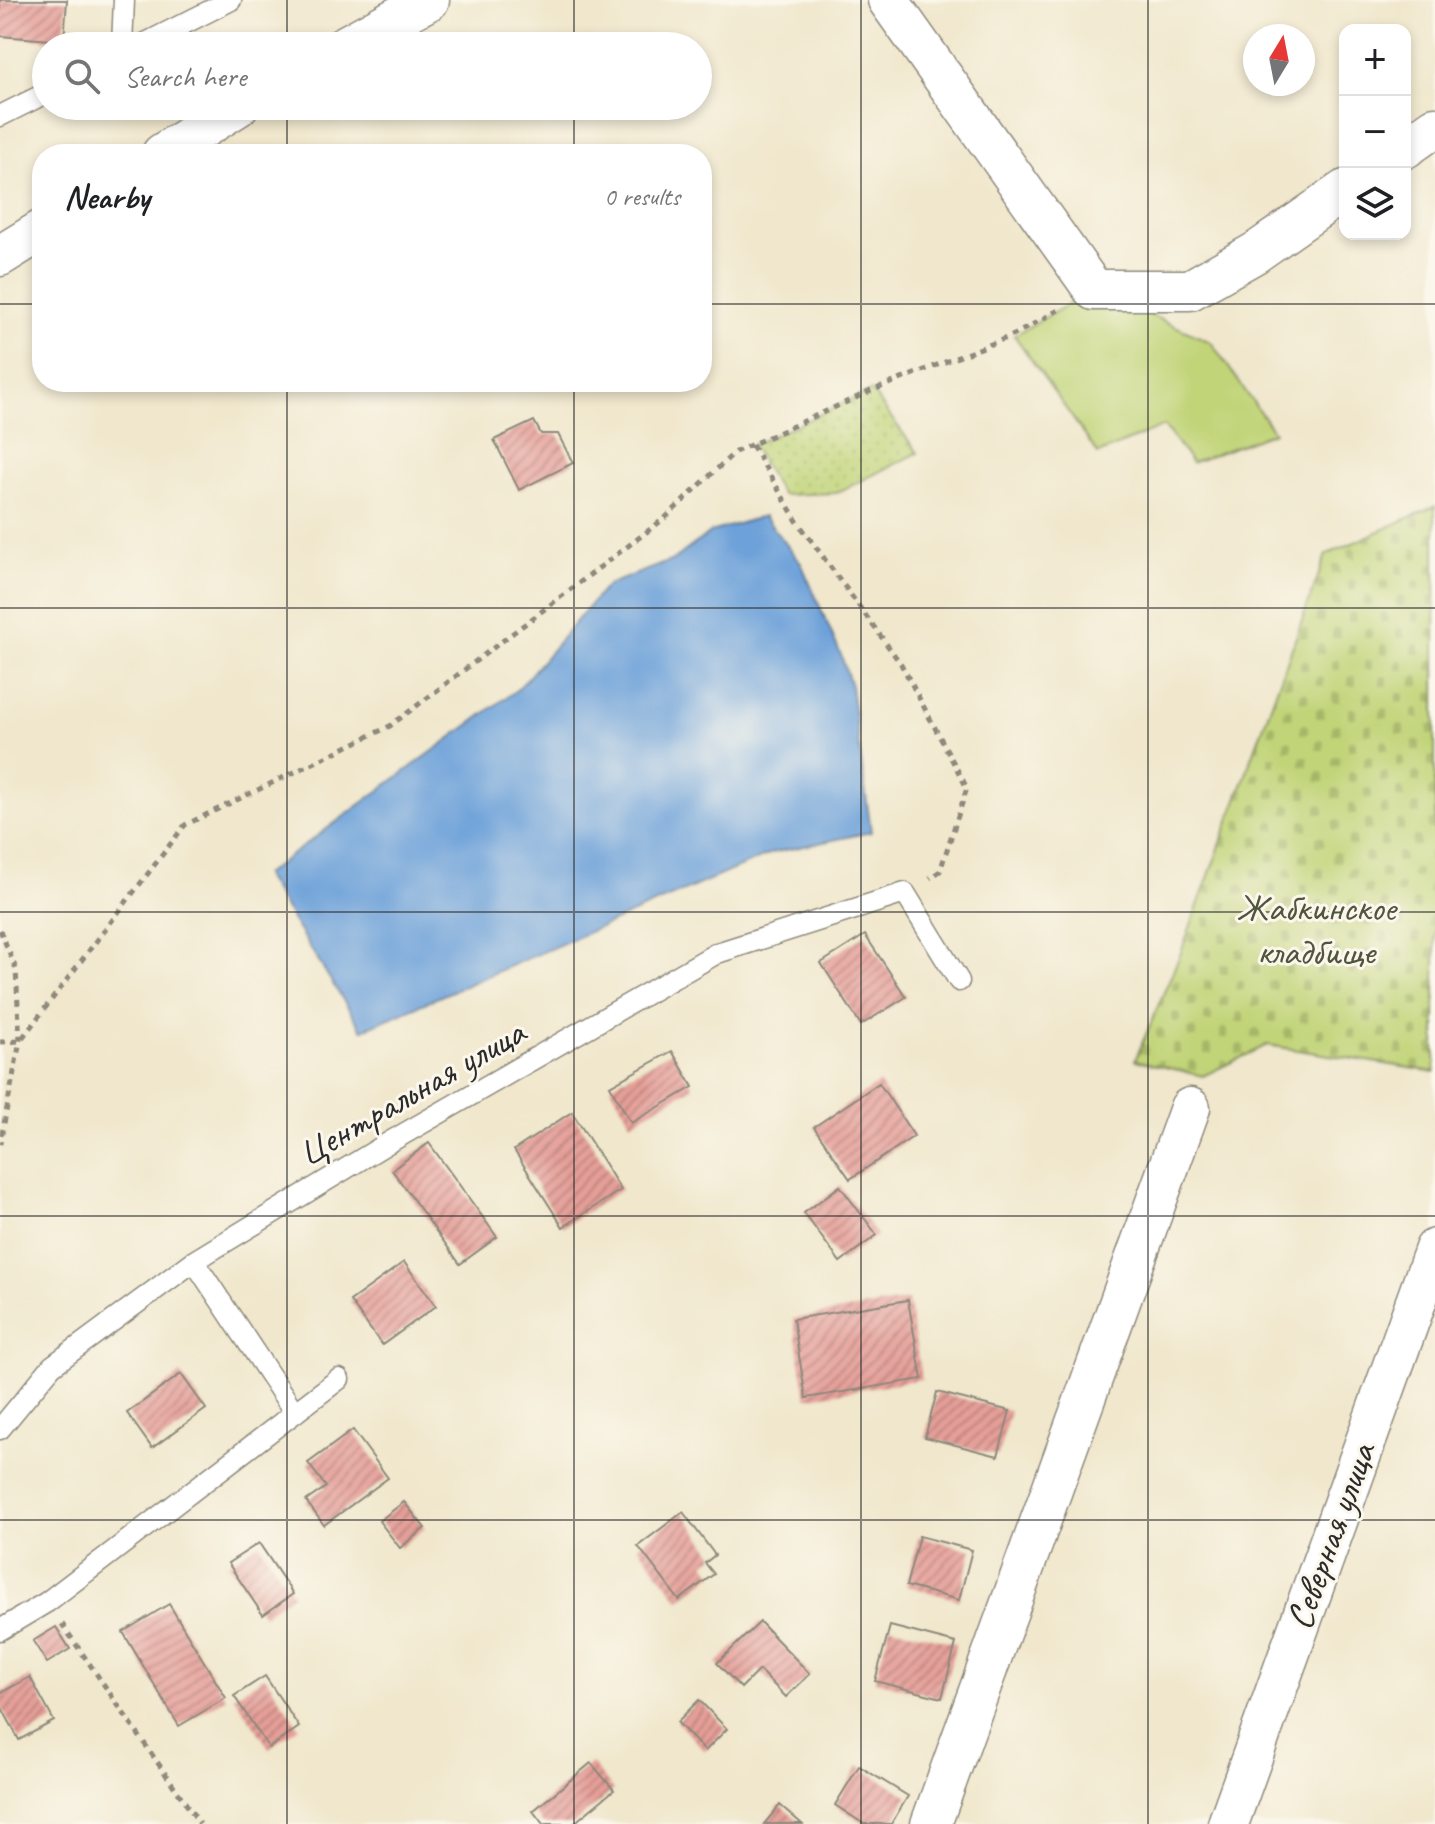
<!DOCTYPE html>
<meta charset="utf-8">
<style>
body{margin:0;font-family:Caveat,sans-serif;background:#f2f2f2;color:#202124}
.controls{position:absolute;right:24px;top:24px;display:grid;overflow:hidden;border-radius:16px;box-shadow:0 4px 12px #0003}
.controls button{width:72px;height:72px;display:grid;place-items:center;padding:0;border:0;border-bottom:2px solid #e0e0e0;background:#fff;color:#202124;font:40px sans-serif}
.compass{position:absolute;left:1243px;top:24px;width:72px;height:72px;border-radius:50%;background:#fff;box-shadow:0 4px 12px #0003;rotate:10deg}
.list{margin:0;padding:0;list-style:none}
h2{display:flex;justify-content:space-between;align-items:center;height:104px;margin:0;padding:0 32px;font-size:34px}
h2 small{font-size:26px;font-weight:400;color:#757577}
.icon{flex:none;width:44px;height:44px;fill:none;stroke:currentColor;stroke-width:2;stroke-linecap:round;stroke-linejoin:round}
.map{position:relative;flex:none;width:1435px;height:1824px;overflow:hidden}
.search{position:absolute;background:#fff;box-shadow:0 4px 12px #0003;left:32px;top:32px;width:680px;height:88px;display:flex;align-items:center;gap:20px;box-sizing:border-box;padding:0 28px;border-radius:44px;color:#757577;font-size:30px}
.panel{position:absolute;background:#fff;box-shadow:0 4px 12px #0003;left:32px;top:144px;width:680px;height:248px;border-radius:32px}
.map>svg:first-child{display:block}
</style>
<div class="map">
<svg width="1435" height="1824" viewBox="0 0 1435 1824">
<defs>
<pattern id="cemetery-stones" width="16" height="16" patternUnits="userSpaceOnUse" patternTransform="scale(2)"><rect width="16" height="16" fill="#c1d478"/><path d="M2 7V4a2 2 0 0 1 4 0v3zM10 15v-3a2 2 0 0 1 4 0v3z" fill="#a6b668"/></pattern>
<pattern id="park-dots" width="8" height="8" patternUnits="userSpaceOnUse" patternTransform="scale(2)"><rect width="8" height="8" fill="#c1d478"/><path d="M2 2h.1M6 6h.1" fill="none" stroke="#a6b668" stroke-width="1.8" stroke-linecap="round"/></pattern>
<pattern id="building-hatch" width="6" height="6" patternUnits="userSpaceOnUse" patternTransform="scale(2)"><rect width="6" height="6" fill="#e59e98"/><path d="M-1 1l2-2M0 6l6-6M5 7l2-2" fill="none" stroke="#ba817c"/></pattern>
</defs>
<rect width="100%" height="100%" fill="#fbf7ec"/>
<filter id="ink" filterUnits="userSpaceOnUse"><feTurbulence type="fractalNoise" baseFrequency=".0125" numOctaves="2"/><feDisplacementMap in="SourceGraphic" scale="16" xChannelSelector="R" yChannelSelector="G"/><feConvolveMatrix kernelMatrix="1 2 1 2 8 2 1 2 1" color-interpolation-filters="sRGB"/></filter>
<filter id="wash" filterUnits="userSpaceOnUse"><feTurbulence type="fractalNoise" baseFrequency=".006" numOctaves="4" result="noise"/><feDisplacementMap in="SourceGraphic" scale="32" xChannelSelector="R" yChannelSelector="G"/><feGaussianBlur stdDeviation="1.8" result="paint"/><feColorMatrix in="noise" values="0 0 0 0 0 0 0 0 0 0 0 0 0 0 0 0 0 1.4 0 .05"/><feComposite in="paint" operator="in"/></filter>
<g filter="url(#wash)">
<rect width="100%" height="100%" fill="#f0e7cc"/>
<!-- grass -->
<path fill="#c1d478" stroke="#768052" stroke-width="2" d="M1094 290 1211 342 1274 432 1192 463 1164 426 1098 454 1014 335Z"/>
<!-- cemetery -->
<path fill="url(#cemetery-stones)" stroke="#768052" stroke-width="2" d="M1435 506V1072L1267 1045 1203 1076 1135 1060 1180 955 1326 555Z"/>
<!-- park -->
<path fill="url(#park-dots)" stroke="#768052" stroke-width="2" d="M871 391 918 453 836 493 782 495 752 445Z"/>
<!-- water -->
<path fill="#6da1d9" stroke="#4c6682" stroke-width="2" d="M764 516 801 563 841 655 851 686 871 832 772 853 362 1030 264 875 519 688 607 585 673 560 711 532Z"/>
<g id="blocks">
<!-- building -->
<path fill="url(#building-hatch)" d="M0 0H67L64 41 0 36Z
M534 421 541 434H558L573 463 519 490 494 440Z
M865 935 906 997 861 1025 821 963Z
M672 1051 693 1087 631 1123 610 1086Z
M879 1083 914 1136 850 1179 814 1127Z
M572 1112 621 1190 563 1227 514 1150Z
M429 1143 497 1237 460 1264 392 1170Z
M840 1186 877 1235 840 1262 804 1213Z
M404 1262 436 1306 382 1345 350 1301Z
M908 1300 922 1379 806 1398 793 1319Z
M181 1374 206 1409 152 1448 127 1413Z
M937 1392 1010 1411 998 1456 925 1437Z
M353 1430 388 1478 324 1525 306 1501 326 1487 308 1463Z
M404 1502 425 1528 400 1548 379 1521Z
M683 1512 715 1555 705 1563 714 1574 679 1600 638 1546Z
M919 1536 972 1550 959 1600 906 1586Z
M259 1543 293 1594 263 1615 228 1563Z
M169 1604 226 1698 179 1726 123 1632Z
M760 1622 810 1674 786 1697 759 1670 741 1688 717 1663Z
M890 1626 956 1643 942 1698 875 1681Z
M56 1627 70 1649 47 1663 33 1641Z
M265 1676 299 1727 269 1748 234 1696Z
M30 1677 54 1721 19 1740 0 1704V1693Z
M699 1700 727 1729 705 1751 677 1722Z
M591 1763 614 1790 573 1824H543L533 1811Z
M859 1766 908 1796 891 1824H864L835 1805Z
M780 1805 802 1824H764Z"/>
</g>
</g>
<g filter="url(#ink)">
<use href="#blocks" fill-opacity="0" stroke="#8e897c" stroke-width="2"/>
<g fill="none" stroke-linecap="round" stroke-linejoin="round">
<!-- lane casing -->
<g stroke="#8e897c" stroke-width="23">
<path id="lane" d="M122 46 124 0
M140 46 231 0
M0 116 46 93
M194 1261 295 1413
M0 1429 52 1366 194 1261 388 1143 717 953 905 893 959 981
M0 1630 47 1602 339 1379"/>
</g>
<!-- street casing -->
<g stroke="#8e897c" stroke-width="43">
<path id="street" d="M888 0 1094 290H1190L1255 253 1345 190
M345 46 429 0
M1405 148 1435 127
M162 154 238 106
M0 256 42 230
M931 1824 1190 1108
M1228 1824 1435 1249"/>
</g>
<!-- path -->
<path stroke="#8e897c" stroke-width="5" stroke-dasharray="6 6" stroke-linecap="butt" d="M752 445 797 521 901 664 967 788 940 871 930 878
M0 930 16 969 20 1041 0 1144
M0 1042 20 1041 185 825 390 726 665 518 735 452 871 391 1014 335 1062 308
M62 1624 200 1824"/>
<!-- lane -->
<use href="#lane" stroke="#fff" stroke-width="20"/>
<!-- street -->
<use href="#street" stroke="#fff" stroke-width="40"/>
</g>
</g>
<!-- grid -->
<path fill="none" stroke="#2b2b2b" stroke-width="2" stroke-opacity="0.55" d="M287 0V46M574 0V46M861 0V1824M1148 0V1824M287 106V154M574 106V154M0 304H42M702 304H1435M287 382V1824M574 382V1824M0 608H1435M0 912H1435M0 1216H1435M0 1520H1435"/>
<g text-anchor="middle" stroke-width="6" stroke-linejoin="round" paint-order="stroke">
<!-- park labels -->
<g font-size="38" fill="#50553e" stroke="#fbf7ec">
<text x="1316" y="920">Жабкинское<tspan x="1316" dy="44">кладбище</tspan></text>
</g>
<!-- street labels -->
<g font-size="38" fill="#2b2b2b" stroke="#fbf7ec">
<text transform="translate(411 1092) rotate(-30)" y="13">Центральная улица</text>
<text transform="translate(1330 1536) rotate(-70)" y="13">Северная улица</text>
</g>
</g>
</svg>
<div class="controls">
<button>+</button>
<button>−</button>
<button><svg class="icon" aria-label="layers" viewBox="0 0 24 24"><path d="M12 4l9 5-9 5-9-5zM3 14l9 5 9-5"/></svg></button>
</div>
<svg class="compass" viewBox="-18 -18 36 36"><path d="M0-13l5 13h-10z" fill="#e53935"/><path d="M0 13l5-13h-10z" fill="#757577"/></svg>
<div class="search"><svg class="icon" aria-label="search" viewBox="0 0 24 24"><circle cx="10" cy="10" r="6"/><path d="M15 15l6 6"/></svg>Search here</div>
<section class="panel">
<h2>Nearby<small>0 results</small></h2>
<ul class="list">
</ul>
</section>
</div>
